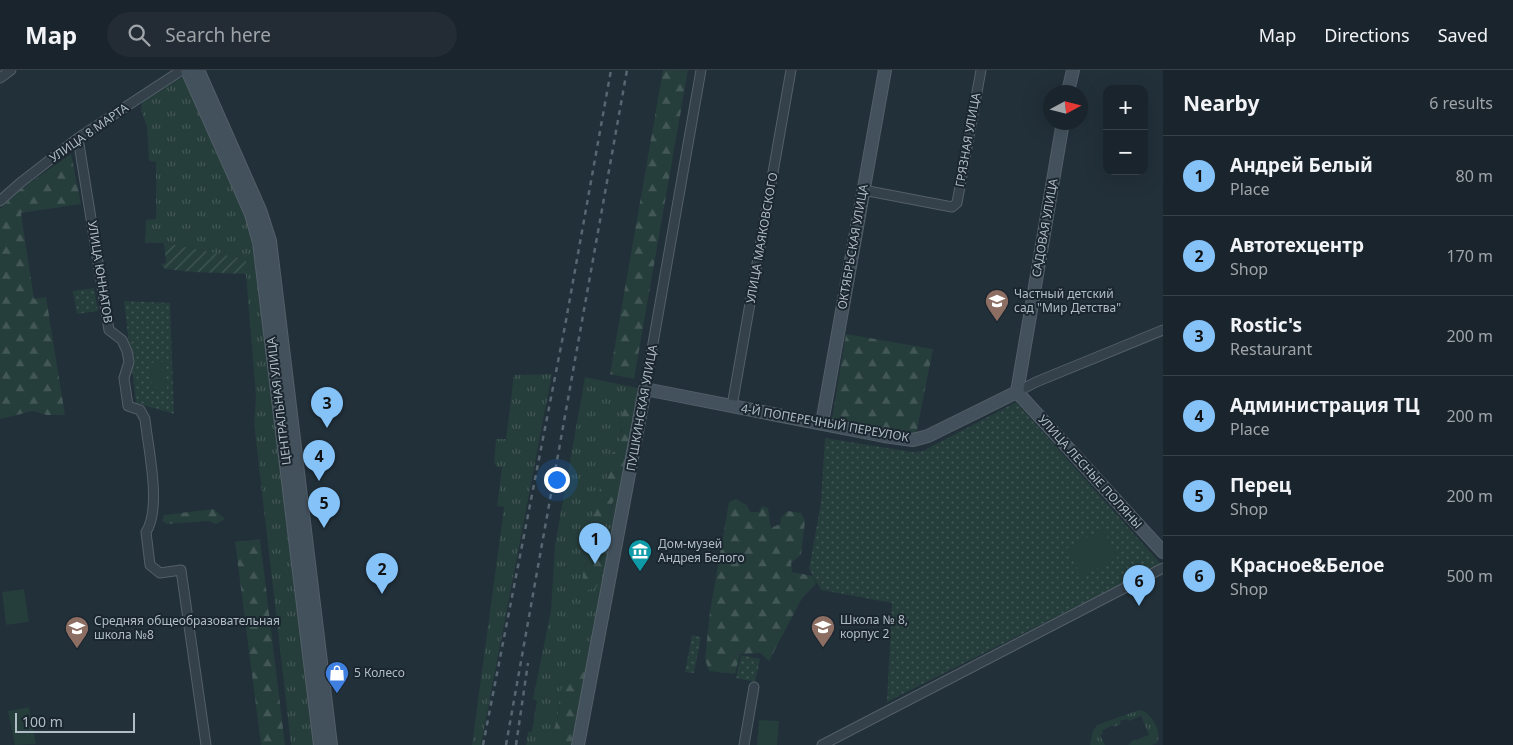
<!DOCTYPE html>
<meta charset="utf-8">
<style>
body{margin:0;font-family:"Noto Sans",sans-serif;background:#232c34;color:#f1f3f6}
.controls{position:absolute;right:15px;top:15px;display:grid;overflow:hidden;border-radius:10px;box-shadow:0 5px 20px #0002}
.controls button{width:45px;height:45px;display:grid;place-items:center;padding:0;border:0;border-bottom:1px solid #384148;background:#1a242c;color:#f1f3f6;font:25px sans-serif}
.compass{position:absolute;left:1043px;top:15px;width:45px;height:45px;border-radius:50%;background:#1a242c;box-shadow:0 5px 20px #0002;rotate:83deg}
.scale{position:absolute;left:15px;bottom:12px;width:120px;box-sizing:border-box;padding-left:5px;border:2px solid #b0bcc6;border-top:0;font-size:14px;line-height:18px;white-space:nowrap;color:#b0bcc6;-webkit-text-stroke:4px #1b262f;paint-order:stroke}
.you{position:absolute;left:556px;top:409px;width:18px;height:18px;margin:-12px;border:4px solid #fff;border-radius:50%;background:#1a73e8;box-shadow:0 0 0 8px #1a73e833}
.badge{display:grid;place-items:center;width:32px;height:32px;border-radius:50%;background:#84c2f7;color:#111;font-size:16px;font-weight:700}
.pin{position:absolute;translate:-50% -41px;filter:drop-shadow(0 1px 2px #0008)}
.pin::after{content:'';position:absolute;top:26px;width:18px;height:15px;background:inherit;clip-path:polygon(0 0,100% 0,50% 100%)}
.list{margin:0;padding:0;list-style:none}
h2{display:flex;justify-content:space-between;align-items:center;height:65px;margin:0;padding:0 20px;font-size:21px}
h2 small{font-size:16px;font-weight:400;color:#9fa4a9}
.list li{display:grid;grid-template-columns:32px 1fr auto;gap:15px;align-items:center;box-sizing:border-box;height:80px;padding:0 20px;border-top:1px solid #384148}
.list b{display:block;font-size:19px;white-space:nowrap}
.list p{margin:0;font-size:16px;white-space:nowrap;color:#9fa4a9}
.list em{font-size:16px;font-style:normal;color:#9fa4a9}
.icon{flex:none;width:28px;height:28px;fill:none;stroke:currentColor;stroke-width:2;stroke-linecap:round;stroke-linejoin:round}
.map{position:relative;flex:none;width:1163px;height:675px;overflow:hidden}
header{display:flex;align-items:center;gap:30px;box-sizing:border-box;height:70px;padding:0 25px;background:#1a242c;border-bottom:1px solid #384148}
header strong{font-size:24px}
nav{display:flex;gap:28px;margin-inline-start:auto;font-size:18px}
.search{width:350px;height:45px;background:#232c34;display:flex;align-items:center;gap:12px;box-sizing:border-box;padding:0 18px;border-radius:28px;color:#9fa4a9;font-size:19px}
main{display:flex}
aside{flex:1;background:#1a242c}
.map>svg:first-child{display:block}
</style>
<header>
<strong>Map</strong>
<div class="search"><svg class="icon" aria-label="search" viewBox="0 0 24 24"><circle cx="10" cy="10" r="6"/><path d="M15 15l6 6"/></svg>Search here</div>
<nav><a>Map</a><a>Directions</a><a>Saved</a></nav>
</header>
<main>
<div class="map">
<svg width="1163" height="675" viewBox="0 0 1163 675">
<defs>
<pattern id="grass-tufts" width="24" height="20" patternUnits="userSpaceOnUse" patternTransform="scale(1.25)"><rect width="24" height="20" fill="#253d3b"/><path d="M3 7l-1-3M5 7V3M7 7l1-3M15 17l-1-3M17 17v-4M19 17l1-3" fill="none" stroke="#425756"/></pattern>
<pattern id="forest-firs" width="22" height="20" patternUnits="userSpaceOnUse" patternTransform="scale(1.25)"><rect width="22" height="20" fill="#253d3b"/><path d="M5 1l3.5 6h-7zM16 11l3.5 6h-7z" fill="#425756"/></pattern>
<pattern id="park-dots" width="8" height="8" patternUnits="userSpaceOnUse" patternTransform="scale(1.25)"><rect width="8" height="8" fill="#253d3b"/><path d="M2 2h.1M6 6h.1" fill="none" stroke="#425756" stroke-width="1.8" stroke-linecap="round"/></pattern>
<pattern id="garden-furrows" width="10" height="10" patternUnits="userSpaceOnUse" patternTransform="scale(1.25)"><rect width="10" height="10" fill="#253d3b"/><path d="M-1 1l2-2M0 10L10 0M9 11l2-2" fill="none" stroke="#425756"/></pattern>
</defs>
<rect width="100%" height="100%" fill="#22303a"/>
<!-- grass -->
<path fill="url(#grass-tufts)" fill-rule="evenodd" d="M179 8H185L255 162 318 675H291L254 353 256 328 246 205V190L235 187 164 173H145L146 150 156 149V92L149 91 147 57 141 40 142 32Z
M552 304 481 675H472L504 437 497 436 502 397H497L494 393 496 369H506L514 305Z
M585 307 642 319 575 675H571L583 620 559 632C559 647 554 661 551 675H526L528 662 532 661 537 631 533 629 551 540 555 475ZM637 334 610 447 605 455 607 477 602 486V504L584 497 589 489 587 476 594 456V444L609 401 605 395C617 379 624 369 620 349Z
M1139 640C1151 641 1163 663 1157 673L1152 675H1127L1130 674V672L1149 665 1141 646 1129 651 1128 649 1120 651 1121 654 1114 657 1113 655 1102 661 1103 664 1100 665 1105 675H1090L1093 661 1097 655Z"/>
<!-- forest -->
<path fill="url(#forest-firs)" d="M663 0H688L634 309 610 304Z
M71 84 81 134 21 143 34 229 46 227 65 345H47L33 341 0 349V139L17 122Z
M846 264 933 279 916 365 832 348Z
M632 329 637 334 618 430 613 431 610 447 605 455 607 477 602 486V504L596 518 587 520C580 509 582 500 589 489L587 476 594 456V444L601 414 607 409 609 401 605 395 606 388 616 380 622 361 620 349 625 332Z
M736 429 747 435 750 442H759L762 436 768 438 771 458 780 454 781 447 788 441 801 443 805 451 801 485 791 493 792 502 813 506 816 514 802 528 769 591 760 583 740 584 735 604 709 601 705 589 710 541 729 432Z
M214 439 225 449 216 454 208 451 167 454 162 451 164 445Z
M260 469 285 675H261L235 472Z
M584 593 587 595 571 675H551L554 660 559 642V632L565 601Z"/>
<!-- park -->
<path fill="url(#park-dots)" d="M94 218 98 241 77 244 73 221Z
M124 231 170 233 174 344 136 333Z
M1016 332 1161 494 887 632 892 533 821 520 809 499 821 432 825 368 913 382 923 381Z
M692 565 701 567 694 603 685 602Z
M741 585 760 589 755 612 736 608Z"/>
<!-- garden -->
<path fill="url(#garden-furrows)" d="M164 173 235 187 246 190V204L193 202 165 199 161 194 166 193Z"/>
<!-- pitch -->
<path fill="#253d3b" d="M165 292 167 320 153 321 150 293Z
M1103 459 1118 487 1082 507 1067 478Z
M24 519 29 552 6 555 2 522Z
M29 637 36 674 15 675 8 641Z
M759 650 779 651 777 675H757Z"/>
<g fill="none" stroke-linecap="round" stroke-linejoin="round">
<!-- street casing -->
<g stroke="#535f68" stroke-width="11">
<path id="street" d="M0 8 11 0
M78 68 109 260 122 270 127 281 129 292 124 308 128 336 140 340 145 349C148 378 162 438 146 462L150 495 160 503 181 500 206 675
M863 120 952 137 957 133 981 0
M0 131 20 113 78 68 182 0
M645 319 701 0
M1017 322 1036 312 1163 260
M732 336 791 0
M744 675 754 617
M822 675 1163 498"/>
</g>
<!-- secondary casing -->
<g stroke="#535f68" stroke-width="14">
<path id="secondary" d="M187 0 251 144 259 172 320 675
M198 0 260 140 270 171 331 675
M1068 22 1073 0
M1017 322 1063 52
M1017 322 1163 482
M822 353 885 0
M578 675 645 319 884 366 913 370 928 366 1017 322"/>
</g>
<!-- street -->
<use href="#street" stroke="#35414a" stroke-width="9"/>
<!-- secondary -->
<use href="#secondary" stroke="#43515d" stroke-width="12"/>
<!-- rail -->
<path stroke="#576671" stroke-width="2.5" stroke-dasharray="5 5" stroke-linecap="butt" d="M483 675 565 256 611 0
M506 675 627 0
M516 675 528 593"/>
</g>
<!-- icons -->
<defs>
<g id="school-pin" transform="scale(1.25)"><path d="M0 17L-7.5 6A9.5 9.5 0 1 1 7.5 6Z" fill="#8d6e63" stroke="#1b262f"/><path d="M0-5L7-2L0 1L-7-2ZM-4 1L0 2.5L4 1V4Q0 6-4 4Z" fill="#fff"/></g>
<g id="museum-pin" transform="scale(1.25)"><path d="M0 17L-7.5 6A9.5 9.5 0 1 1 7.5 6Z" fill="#0f9aa8" stroke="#1b262f"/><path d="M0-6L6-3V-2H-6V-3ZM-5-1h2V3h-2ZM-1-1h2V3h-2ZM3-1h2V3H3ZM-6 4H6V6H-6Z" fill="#fff"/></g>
<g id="shop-pin" transform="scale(1.25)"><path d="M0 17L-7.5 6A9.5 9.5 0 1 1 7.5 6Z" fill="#3f7fe0" stroke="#1b262f"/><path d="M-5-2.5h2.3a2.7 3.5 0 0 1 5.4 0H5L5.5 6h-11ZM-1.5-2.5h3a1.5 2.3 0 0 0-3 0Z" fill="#fff"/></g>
</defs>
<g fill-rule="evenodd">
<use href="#school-pin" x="997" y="231"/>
<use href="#museum-pin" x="640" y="481"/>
<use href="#school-pin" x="823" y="557"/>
<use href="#school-pin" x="77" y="558"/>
<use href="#shop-pin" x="337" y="603"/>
</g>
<g text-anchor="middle" stroke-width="4" stroke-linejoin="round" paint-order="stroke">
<!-- street labels -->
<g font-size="12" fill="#b0bcc6" stroke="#1b262f">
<text transform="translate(89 63) rotate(-35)" y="4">УЛИЦА 8 МАРТА</text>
<text transform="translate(968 70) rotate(-80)" y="4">ГРЯЗНАЯ УЛИЦА</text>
<text transform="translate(1045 158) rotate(-80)" y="4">САДОВАЯ УЛИЦА</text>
<text transform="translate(762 168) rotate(-80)" y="4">УЛИЦА МАЯКОВСКОГО</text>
<text transform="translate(853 177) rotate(-80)" y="4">ОКТЯБРЬСКАЯ УЛИЦА</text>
<text transform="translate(100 202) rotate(81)" y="4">УЛИЦА ЮННАТОВ</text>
<text transform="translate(279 331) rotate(-97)" y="4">ЦЕНТРАЛЬНАЯ УЛИЦА</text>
<text transform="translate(642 338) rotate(-80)" y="4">ПУШКИНСКАЯ УЛИЦА</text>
<text transform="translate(825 353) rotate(10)" y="4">4-Й ПОПЕРЕЧНЫЙ ПЕРЕУЛОК</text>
<text transform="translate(1090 402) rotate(48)" y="4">УЛИЦА ЛЕСНЫЕ ПОЛЯНЫ</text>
</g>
<!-- poi labels -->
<g font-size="12" fill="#b0bcc6" stroke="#1b262f" text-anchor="start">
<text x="1014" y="228">Частный детский<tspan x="1014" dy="14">сад "Мир Детства"</tspan></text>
<text x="658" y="478">Дом-музей<tspan x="658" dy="14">Андрея Белого</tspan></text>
<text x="840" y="554">Школа № 8,<tspan x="840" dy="14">корпус 2</tspan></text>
<text x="94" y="555">Средняя общеобразовательная<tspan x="94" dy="14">школа №8</tspan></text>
<text x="354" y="607">5 Колесо</text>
</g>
</g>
</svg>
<div class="controls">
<button>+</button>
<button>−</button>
</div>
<svg class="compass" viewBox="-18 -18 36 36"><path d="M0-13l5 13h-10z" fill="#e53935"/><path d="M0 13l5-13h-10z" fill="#9fa4a9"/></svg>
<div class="scale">100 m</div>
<div class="you"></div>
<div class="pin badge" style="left:595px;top:494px">1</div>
<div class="pin badge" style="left:382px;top:524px">2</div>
<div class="pin badge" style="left:327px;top:358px">3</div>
<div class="pin badge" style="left:319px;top:411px">4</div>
<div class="pin badge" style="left:324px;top:458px">5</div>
<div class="pin badge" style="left:1139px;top:536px">6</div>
</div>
<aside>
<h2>Nearby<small>6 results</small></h2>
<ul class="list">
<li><span class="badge">1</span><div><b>Андрей Белый</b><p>Place</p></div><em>80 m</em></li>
<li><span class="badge">2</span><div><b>Автотехцентр</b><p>Shop</p></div><em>170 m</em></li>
<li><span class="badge">3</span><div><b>Rostic's</b><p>Restaurant</p></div><em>200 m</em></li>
<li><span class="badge">4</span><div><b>Администрация ТЦ</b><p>Place</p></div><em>200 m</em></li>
<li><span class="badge">5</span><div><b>Перец</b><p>Shop</p></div><em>200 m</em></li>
<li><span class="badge">6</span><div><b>Красное&amp;Белое</b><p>Shop</p></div><em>500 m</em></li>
</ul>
</aside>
</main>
